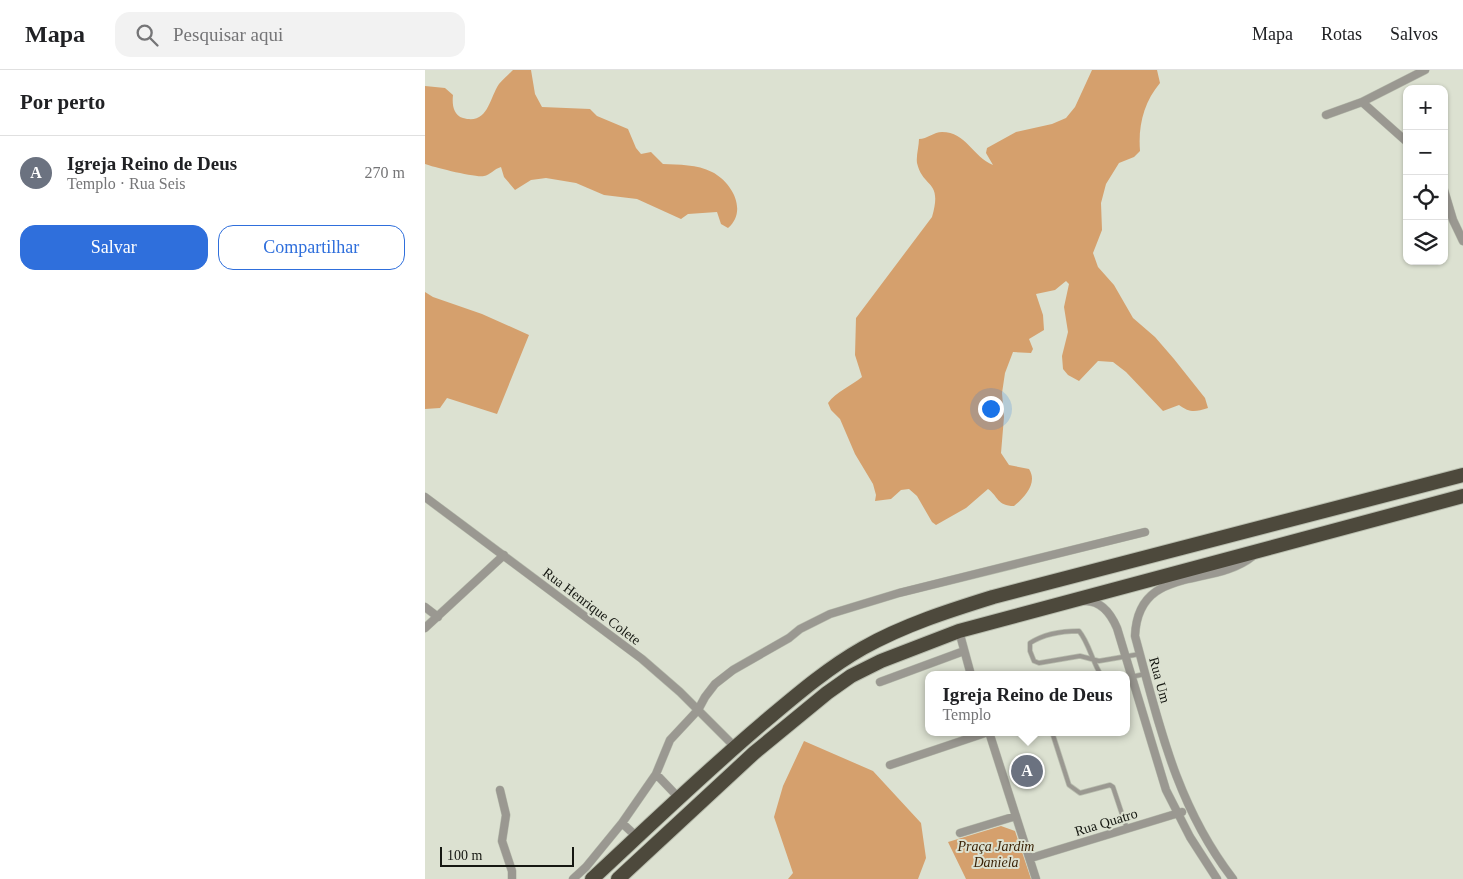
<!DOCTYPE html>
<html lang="pt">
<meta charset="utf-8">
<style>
body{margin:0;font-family:Georgia,serif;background:#f2f2f2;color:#202124}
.controls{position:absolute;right:15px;top:15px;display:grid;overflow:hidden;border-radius:10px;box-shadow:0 1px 4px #0004}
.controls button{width:45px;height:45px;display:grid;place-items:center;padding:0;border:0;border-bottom:1px solid #e0e0e0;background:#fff;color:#202124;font:25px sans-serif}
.scale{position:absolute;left:15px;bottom:12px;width:134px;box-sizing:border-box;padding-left:5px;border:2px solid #151711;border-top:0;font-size:14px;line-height:18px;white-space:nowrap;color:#151711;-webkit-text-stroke:4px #dce1d1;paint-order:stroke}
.you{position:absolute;left:565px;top:338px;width:18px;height:18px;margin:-12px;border:4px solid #fff;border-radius:50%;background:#1a73e8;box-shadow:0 0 0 8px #1a73e833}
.badge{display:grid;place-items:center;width:32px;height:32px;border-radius:50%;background:#2f6fdc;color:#fff;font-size:16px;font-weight:700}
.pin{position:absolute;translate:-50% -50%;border:2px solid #fff;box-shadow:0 1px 5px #0006}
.popup{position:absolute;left:500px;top:601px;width:205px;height:65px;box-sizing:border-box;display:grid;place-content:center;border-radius:10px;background:#fff;filter:drop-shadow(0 1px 4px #0005);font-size:16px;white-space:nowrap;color:#757577}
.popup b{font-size:19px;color:#202124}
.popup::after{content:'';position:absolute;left:50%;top:100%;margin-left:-10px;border:10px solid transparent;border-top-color:#fff}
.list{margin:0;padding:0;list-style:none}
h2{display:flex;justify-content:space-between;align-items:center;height:65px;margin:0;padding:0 20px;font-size:21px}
h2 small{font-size:16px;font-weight:400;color:#757577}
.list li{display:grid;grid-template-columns:32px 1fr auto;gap:15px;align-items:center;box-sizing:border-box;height:75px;padding:0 20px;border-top:1px solid #e0e0e0}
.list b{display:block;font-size:19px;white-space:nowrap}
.list p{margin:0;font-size:16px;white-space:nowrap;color:#757577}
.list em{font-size:16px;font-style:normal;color:#757577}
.actions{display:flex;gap:10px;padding:15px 20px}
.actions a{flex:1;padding:11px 0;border:1px solid #2f6fdc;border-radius:15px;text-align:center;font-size:18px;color:#2f6fdc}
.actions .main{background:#2f6fdc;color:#fff}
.icon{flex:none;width:28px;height:28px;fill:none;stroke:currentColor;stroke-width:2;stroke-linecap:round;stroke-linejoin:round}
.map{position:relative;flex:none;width:1038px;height:809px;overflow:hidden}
header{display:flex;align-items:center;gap:30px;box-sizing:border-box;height:70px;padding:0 25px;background:#fff;border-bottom:1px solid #e0e0e0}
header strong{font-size:24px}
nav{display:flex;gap:28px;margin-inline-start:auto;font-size:18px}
.search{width:350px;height:45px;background:#f2f2f2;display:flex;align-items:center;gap:12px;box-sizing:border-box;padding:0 18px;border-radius:15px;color:#757577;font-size:19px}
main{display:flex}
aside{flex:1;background:#fff}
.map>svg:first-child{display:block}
</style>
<header>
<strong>Mapa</strong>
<div class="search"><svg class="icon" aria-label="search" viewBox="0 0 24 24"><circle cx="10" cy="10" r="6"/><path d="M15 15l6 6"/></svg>Pesquisar aqui</div>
<nav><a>Mapa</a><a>Rotas</a><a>Salvos</a></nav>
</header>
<main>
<aside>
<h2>Por perto<small></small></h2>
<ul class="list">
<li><span class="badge" style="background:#6b7280">A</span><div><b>Igreja Reino de Deus</b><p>Templo · Rua Seis</p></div><em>270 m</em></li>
</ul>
<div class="actions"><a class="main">Salvar</a><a>Compartilhar</a></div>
</aside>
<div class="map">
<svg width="1038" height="809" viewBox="0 0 1038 809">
<rect width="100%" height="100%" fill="#dce1d1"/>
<!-- green -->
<path fill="#d5a06d" d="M88 0H106L110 24 117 37 165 39 172 46 203 59 211 78 216 84 226 82 238 94C254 95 272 94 287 102 307 112 323 141 303 158L296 154 292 142 263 144 256 149 212 129 179 125 151 113 121 108 106 110 90 120 79 107 76 97C69 99 65 105 59 106 51 108 8 97 0 94V16L20 18 28 25C27 34 28 45 38 48 63 55 64 29 74 14 78 9 83 5 88 0Z
M667 0H732L735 13C719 32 713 55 715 81L709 87 694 93 681 114 676 133 677 160 668 183 673 197 689 215 708 248 730 267 749 289 780 328 783 338C770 342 765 343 754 335L738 341 701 302 688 292 673 291 654 311 643 305 638 299 637 286 643 262 639 237 644 214 641 211 630 220 611 224 618 245 619 260 604 269 608 279 606 283 588 282 580 303 577 323 579 347 576 383 584 395 604 399C613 413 600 427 589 436 572 436 573 426 563 419L541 438 511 455 507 452 492 426 484 419 476 420 466 429 450 431 451 425 448 414 430 384 415 349 406 340 403 333C411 322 426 316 437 307L430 285 431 248 507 147C518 109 498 119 492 93 491 86 494 76 494 69 502 69 509 62 517 62 541 62 548 87 568 95L561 83 562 78 591 62 627 54 641 48 650 37Z
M0 222 8 227 57 244 104 265 72 344 22 328 15 338 0 339Z
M379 671 448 701 496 753 501 788 493 809H363L368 803 349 747 358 716Z
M576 756 590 761 606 809H541L523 772Z"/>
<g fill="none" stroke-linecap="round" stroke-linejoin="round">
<!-- lane casing -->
<g stroke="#b8bdae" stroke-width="5.5">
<path id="lane" d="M676 605C667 591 664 573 654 561 637 561 619 564 605 573V581L609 591 614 593 655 586 674 591 715 584
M701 608 720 604
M627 662 644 715 655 723 685 715 688 717 702 759"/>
</g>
<!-- street casing -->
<g stroke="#b8bdae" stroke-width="9">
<path id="street" d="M937 32 982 72
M901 45 937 32 1000 0
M1019 120 1028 150 1038 171
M0 427 217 589 255 622 310 677
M659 531C676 530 686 544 692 558L741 720 765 767 792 809
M0 537 13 547
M0 558 79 485
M534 561 546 605
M455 612 539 581
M564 662 611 809
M465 695 563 662
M231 704 254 728
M75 720 81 745 77 771 87 801V809
M197 753 212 767
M535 763 591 746
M606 788 757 742
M148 809 161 797 197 753 231 704 245 670 273 640 280 627 290 614 308 600 364 568 375 559 405 544 474 523 720 462
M808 809C751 735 734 654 710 566 713 493 788 519 828 486"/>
</g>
<!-- highway casing -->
<g stroke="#b8bdae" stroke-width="16">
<path id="highway" d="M167 809C223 757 279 703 338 653 369 627 401 599 438 578 479 555 523 541 568 527L1038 405
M193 809 329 683 402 623 426 606 456 591 534 561 1038 426"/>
</g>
<!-- lane -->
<use href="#lane" stroke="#9a9891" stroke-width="4"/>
<!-- street -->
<use href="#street" stroke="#9a9891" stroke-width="8"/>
<!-- highway -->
<use href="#highway" stroke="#4d493c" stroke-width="14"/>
</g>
<g text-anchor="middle" stroke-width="4" stroke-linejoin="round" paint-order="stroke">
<!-- street labels -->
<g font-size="14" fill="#151711" stroke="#dce1d1">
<text transform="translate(167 536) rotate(37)" y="5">Rua Henrique Colete</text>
<text transform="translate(735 610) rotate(75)" y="5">Rua Um</text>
<text transform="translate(681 752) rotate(-17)" y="5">Rua Quatro</text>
</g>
<!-- park labels -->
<g font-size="14" font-style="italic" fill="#3d2509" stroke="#dce1d1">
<text x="571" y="781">Praça Jardim<tspan x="571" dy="16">Daniela</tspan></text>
</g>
</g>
</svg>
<div class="controls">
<button>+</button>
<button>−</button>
<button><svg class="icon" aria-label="locate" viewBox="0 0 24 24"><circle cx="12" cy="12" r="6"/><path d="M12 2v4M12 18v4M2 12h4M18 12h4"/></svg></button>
<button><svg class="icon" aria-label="layers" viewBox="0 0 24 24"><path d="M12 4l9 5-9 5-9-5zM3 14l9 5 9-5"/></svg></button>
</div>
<div class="scale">100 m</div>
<div class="you"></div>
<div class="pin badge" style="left:602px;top:701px;background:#6b7280">A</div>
<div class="popup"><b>Igreja Reino de Deus</b>Templo</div>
</div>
</main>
